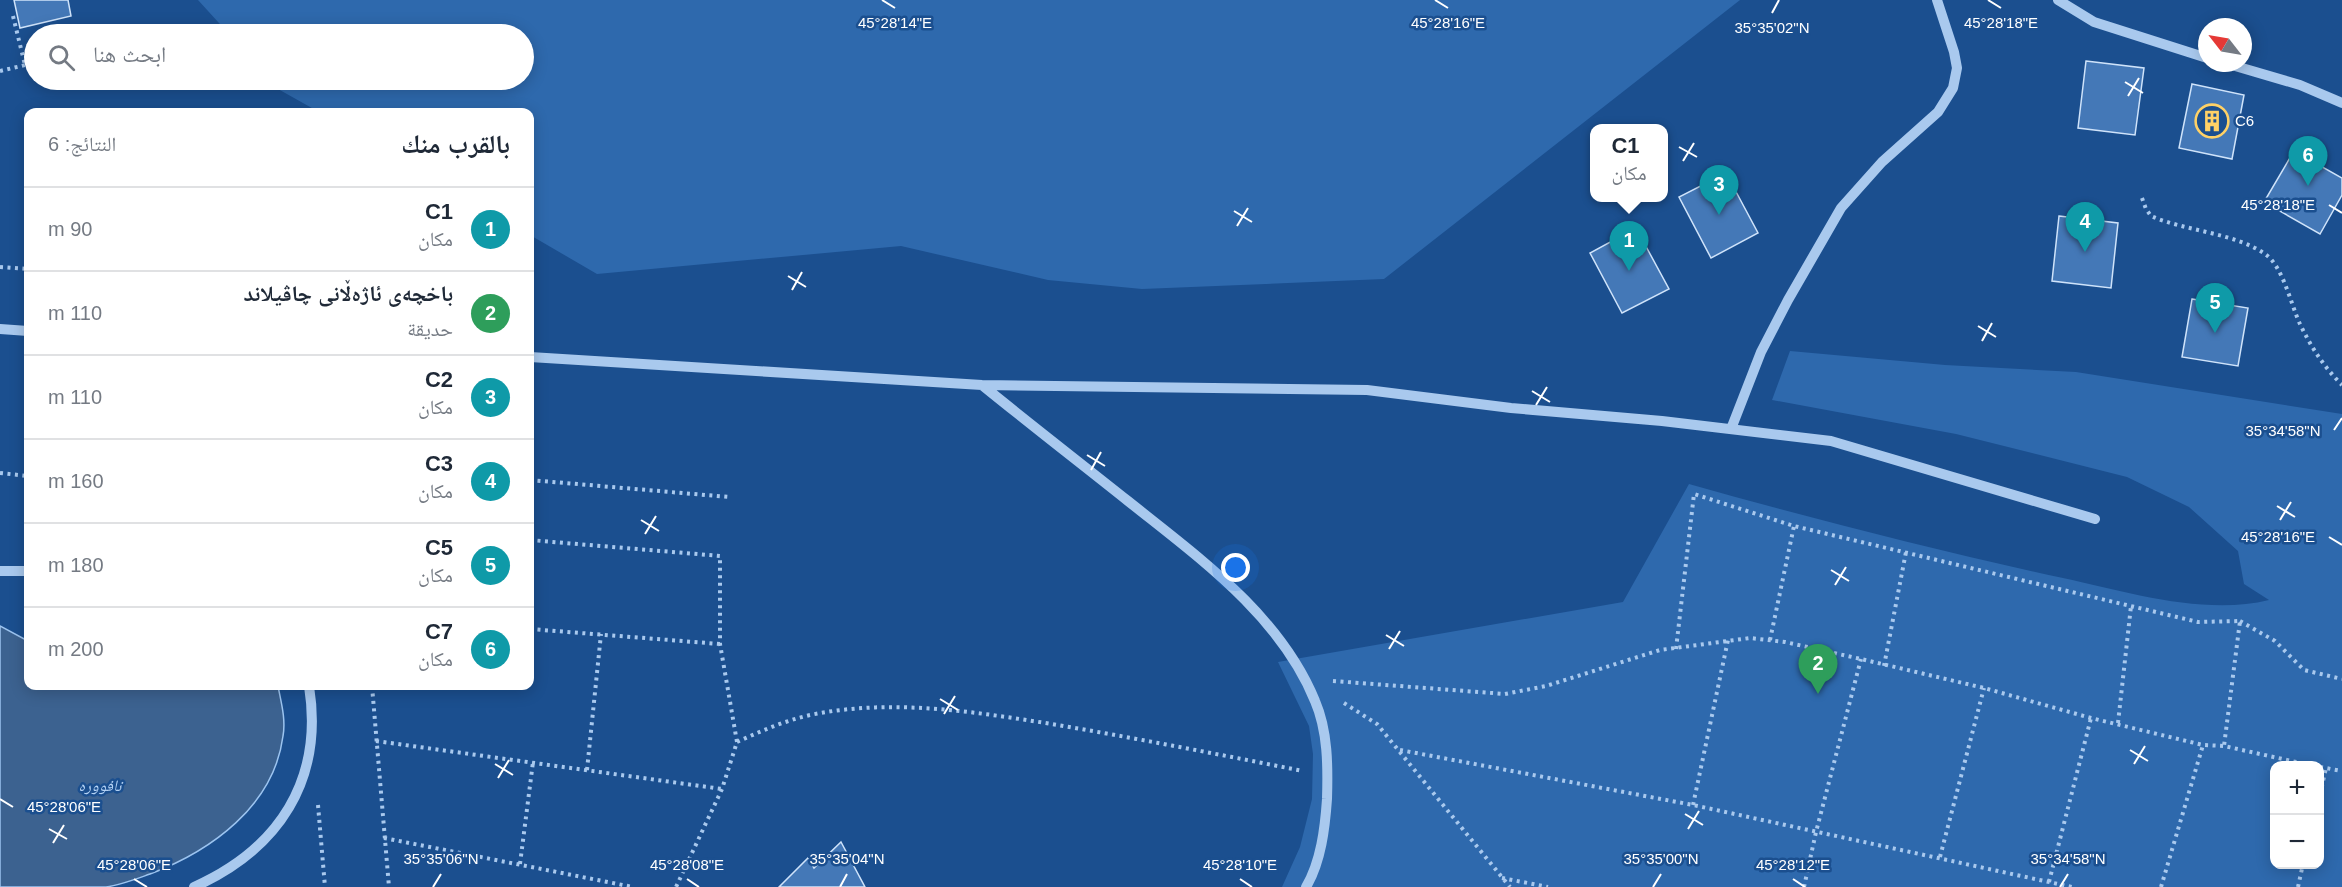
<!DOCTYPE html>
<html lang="ar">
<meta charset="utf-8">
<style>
body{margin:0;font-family:Helvetica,"Noto Naskh Arabic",sans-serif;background:#f6f6f7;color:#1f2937;direction:rtl}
.controls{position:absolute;right:18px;bottom:18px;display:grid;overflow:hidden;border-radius:12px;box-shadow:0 3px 15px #0003}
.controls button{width:54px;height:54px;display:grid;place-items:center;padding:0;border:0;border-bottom:2px solid #e0e1e3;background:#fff;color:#1f2937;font:30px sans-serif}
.compass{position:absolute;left:2198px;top:18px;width:54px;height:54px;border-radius:50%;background:#fff;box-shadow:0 3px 15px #0003;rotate:301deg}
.you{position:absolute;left:1236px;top:568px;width:21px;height:21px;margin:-15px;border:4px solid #fff;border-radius:50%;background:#1a73e8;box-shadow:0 0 0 9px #1a73e833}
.badge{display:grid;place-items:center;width:39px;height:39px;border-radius:50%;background:#7c3aed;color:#fff;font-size:20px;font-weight:700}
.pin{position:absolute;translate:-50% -50px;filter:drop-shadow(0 2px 3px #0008)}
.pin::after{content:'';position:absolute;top:32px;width:21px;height:18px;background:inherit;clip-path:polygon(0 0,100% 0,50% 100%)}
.popup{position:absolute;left:1590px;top:124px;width:78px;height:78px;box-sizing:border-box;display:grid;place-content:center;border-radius:12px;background:#fff;filter:drop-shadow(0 2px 4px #0005);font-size:20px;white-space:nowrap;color:#747a83}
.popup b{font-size:22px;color:#1f2937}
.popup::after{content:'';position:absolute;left:50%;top:100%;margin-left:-12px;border:12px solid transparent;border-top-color:#fff}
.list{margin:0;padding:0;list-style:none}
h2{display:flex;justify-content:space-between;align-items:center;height:78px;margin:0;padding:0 24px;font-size:26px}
h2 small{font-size:20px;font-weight:400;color:#747a83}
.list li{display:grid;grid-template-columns:39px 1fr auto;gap:18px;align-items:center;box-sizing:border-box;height:84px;padding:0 24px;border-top:2px solid #e0e1e3}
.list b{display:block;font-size:22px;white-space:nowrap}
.list p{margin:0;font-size:20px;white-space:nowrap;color:#747a83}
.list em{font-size:20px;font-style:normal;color:#747a83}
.icon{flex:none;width:33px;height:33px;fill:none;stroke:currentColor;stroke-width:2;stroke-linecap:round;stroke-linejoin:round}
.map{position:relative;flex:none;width:2342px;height:887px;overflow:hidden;direction:ltr}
.search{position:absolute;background:#fff;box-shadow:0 3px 15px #0003;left:24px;top:24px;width:510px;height:66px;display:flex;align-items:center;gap:15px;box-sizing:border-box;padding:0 21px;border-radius:33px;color:#747a83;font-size:22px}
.panel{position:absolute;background:#fff;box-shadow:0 3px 15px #0003;left:24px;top:108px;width:510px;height:582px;border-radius:12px;direction:rtl}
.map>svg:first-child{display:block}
</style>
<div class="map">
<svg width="2342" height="887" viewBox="0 0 2342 887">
<rect width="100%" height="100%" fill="#1b4f8f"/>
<!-- green -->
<path fill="#2e69ad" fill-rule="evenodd" d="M198 0H1740L1384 279 1142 289 1048 280 901 246 597 274 530 235V112H319L278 89 270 80H524V34H229Z
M1790 351 1945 365 2076 372 2342 414V887H1282L1300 847 1312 799 1313 754 1309 726 1278 662 1623 602 1689 484C1813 519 1938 551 2063 578 2127 592 2205 616 2269 600L2244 584 2238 551 2189 507 2127 477 1956 434 1772 400ZM2274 766H2320V864H2274Z"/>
<!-- water -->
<path fill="#3c6290" stroke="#9cc4f0" stroke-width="1.5" d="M0 626 28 641V686H278C281 702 286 719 283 736 274 806 211 851 150 874 136 879 121 885 106 887 95 887 84 887 74 887 49 887 25 887 0 887Z"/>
<!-- building -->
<path fill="#4478b7" stroke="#cfe3fa" stroke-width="1.5" d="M14 0H68L71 16 20 28Z
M2086 61 2144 68 2135 135 2078 128Z
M2192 84 2244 95 2232 159 2179 148Z
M2294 151 2342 178V195L2320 234 2264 202Z
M1726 173 1758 233 1711 258 1679 197Z
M2059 216 2118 223 2111 288 2052 281Z
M1636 228 1669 289 1622 313 1590 253Z
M2192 299 2248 308 2238 366 2182 357Z
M841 842 865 887H779L808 858 814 868Z"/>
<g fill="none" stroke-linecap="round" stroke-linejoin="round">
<!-- path -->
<path stroke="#a9c9ee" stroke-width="4" stroke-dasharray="3 4.5" stroke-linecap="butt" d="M13 16 25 65
M0 71 34 63
M2142 198 2146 209 2151 216C2185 231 2235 233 2265 254 2283 266 2291 305 2300 324 2311 347 2324 367 2342 385
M0 267 28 269
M0 473 28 476
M530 480 729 497
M530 540 720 556V644L737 742 722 789 676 887
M2240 621 2275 641 2304 670 2342 679
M530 629 720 644
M1770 640 1794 526
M1676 649 1694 494 1794 526 2198 622 2240 621 2224 746
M1884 666 1906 552
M1333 681 1505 694 1546 686 1660 650 1750 638 1785 642 1861 659 1984 688 2091 718 2203 745 2224 746 2314 766
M372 686 389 887
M1344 703 1377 724 1510 887
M2118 723 2131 606
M376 741 722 789
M737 742C761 731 784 721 810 715 892 698 976 712 1058 725 1140 739 1222 755 1303 771
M1400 750 1693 805 2072 887
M2320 767 2342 771
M587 770 601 634
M2320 795 2326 768
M318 805 325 887
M1693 805 1728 640
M384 838 633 887
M1940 857 1984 688
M520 864 533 762
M1502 878 1548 887
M2049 882 2091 718
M1804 887 1816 832 1861 659
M2161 887 2203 745
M2298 887 2303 864"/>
<!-- minor -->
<path stroke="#a9c9ee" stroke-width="10" d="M2058 0 2094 22 2207 58
M2225 63 2300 85 2342 103
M0 329 28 331
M530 357 982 385 1367 390 1511 408 1662 421 1831 441 2095 519
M982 385C1030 424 1079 462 1128 501 1198 557 1280 615 1315 701 1328 731 1328 767 1327 799 1325 828 1321 862 1306 887
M1731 429 1761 352 1788 300 1841 208 1882 162 1938 112 1953 88 1957 68 1954 52 1937 0
M0 571H28
M194 887C279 849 324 780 309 686"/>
</g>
<!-- ticks -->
<path fill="none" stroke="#fff" stroke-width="2" d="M882 0 895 8M1435 0 1448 8M1988 0 2001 8M1772 13 1779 0M2125 82 2143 93M2128 96 2139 78M1679 147 1697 157M1683 161 1694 143M2329 205 2342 213M1234 211 1252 222M1237 226 1248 208M788 276 806 287M792 290 802 272M1978 326 1996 337M1982 341 1992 323M1532 391 1550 402M1536 405 1547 387M2334 430 2342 418M1087 455 1105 466M1091 470 1101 452M2277 506 2295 517M641 520 659 531M2280 520 2291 502M645 534 656 516M2329 537 2342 545M1831 570 1849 581M1835 585 1846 567M1386 635 1404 646M1389 649 1400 631M940 699 958 710M944 714 955 696M2130 750 2148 761M495 764 513 775M2134 764 2145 746M498 778 509 760M0 799 13 807M1685 814 1703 825M49 829 67 839M1688 829 1699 811M53 843 64 825M134 879 147 887M687 879 699 887M1240 879 1252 887M1793 879 1805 887M433 887 441 874M840 887 847 874M1653 887 1661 874M2060 887 2068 874"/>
<!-- icons -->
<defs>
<g id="building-ring" transform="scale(1.725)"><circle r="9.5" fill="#1b4f8f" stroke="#ffd166" stroke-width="1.5"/><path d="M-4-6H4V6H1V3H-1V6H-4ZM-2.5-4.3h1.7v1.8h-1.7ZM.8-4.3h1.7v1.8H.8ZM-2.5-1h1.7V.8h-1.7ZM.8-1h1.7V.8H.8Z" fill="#ffd166"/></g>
</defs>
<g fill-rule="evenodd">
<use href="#building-ring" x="2212" y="121"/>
</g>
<g text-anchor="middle" stroke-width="5" stroke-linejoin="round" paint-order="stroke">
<!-- poi labels -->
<g font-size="15" fill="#fff" stroke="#1b4f8f" text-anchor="start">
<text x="2235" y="126">C6</text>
</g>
<!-- water labels -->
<g font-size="16" font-style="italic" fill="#b5d3f5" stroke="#1b4f8f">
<text x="100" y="791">نافوورە</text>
</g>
</g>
<g font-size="15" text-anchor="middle" fill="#fff" stroke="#1b4f8f" stroke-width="5" stroke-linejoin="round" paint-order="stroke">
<text x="895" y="28">45°28'14"E</text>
<text x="1448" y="28">45°28'16"E</text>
<text x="2001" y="28">45°28'18"E</text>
<text x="1772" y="33">35°35'02"N</text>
<text x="2278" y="210">45°28'18"E</text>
<text x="2283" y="436">35°34'58"N</text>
<text x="2278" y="542">45°28'16"E</text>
<text x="64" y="812">45°28'06"E</text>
<text x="441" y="864">35°35'06"N</text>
<text x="847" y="864">35°35'04"N</text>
<text x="1661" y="864">35°35'00"N</text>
<text x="2068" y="864">35°34'58"N</text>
<text x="134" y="870">45°28'06"E</text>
<text x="687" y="870">45°28'08"E</text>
<text x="1240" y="870">45°28'10"E</text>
<text x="1793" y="870">45°28'12"E</text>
</g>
</svg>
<div class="controls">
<button>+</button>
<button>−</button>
</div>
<svg class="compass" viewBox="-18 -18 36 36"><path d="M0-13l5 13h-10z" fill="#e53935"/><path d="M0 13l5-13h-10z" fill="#747a83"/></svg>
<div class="you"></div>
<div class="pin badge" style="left:1629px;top:271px;background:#0f9aa8">1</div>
<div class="popup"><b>C1</b>مكان</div>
<div class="pin badge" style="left:1818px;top:694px;background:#2e9e5b">2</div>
<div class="pin badge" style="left:1719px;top:215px;background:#0f9aa8">3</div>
<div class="pin badge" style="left:2085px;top:252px;background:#0f9aa8">4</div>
<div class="pin badge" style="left:2215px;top:333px;background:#0f9aa8">5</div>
<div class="pin badge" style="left:2308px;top:186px;background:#0f9aa8">6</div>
<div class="search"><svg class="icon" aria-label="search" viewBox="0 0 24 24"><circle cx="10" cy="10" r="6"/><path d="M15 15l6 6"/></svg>ابحث هنا</div>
<section class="panel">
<h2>بالقرب منك<small>النتائج: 6</small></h2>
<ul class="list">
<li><span class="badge" style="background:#0f9aa8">1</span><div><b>C1</b><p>مكان</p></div><em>90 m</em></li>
<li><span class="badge" style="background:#2e9e5b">2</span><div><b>باخچەی ئاژەڵانی چاڤیلاند</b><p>حديقة</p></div><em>110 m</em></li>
<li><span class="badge" style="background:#0f9aa8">3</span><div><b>C2</b><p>مكان</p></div><em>110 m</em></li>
<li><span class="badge" style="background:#0f9aa8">4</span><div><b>C3</b><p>مكان</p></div><em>160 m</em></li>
<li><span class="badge" style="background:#0f9aa8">5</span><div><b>C5</b><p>مكان</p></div><em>180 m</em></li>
<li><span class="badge" style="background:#0f9aa8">6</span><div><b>C7</b><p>مكان</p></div><em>200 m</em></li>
</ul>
</section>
</div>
